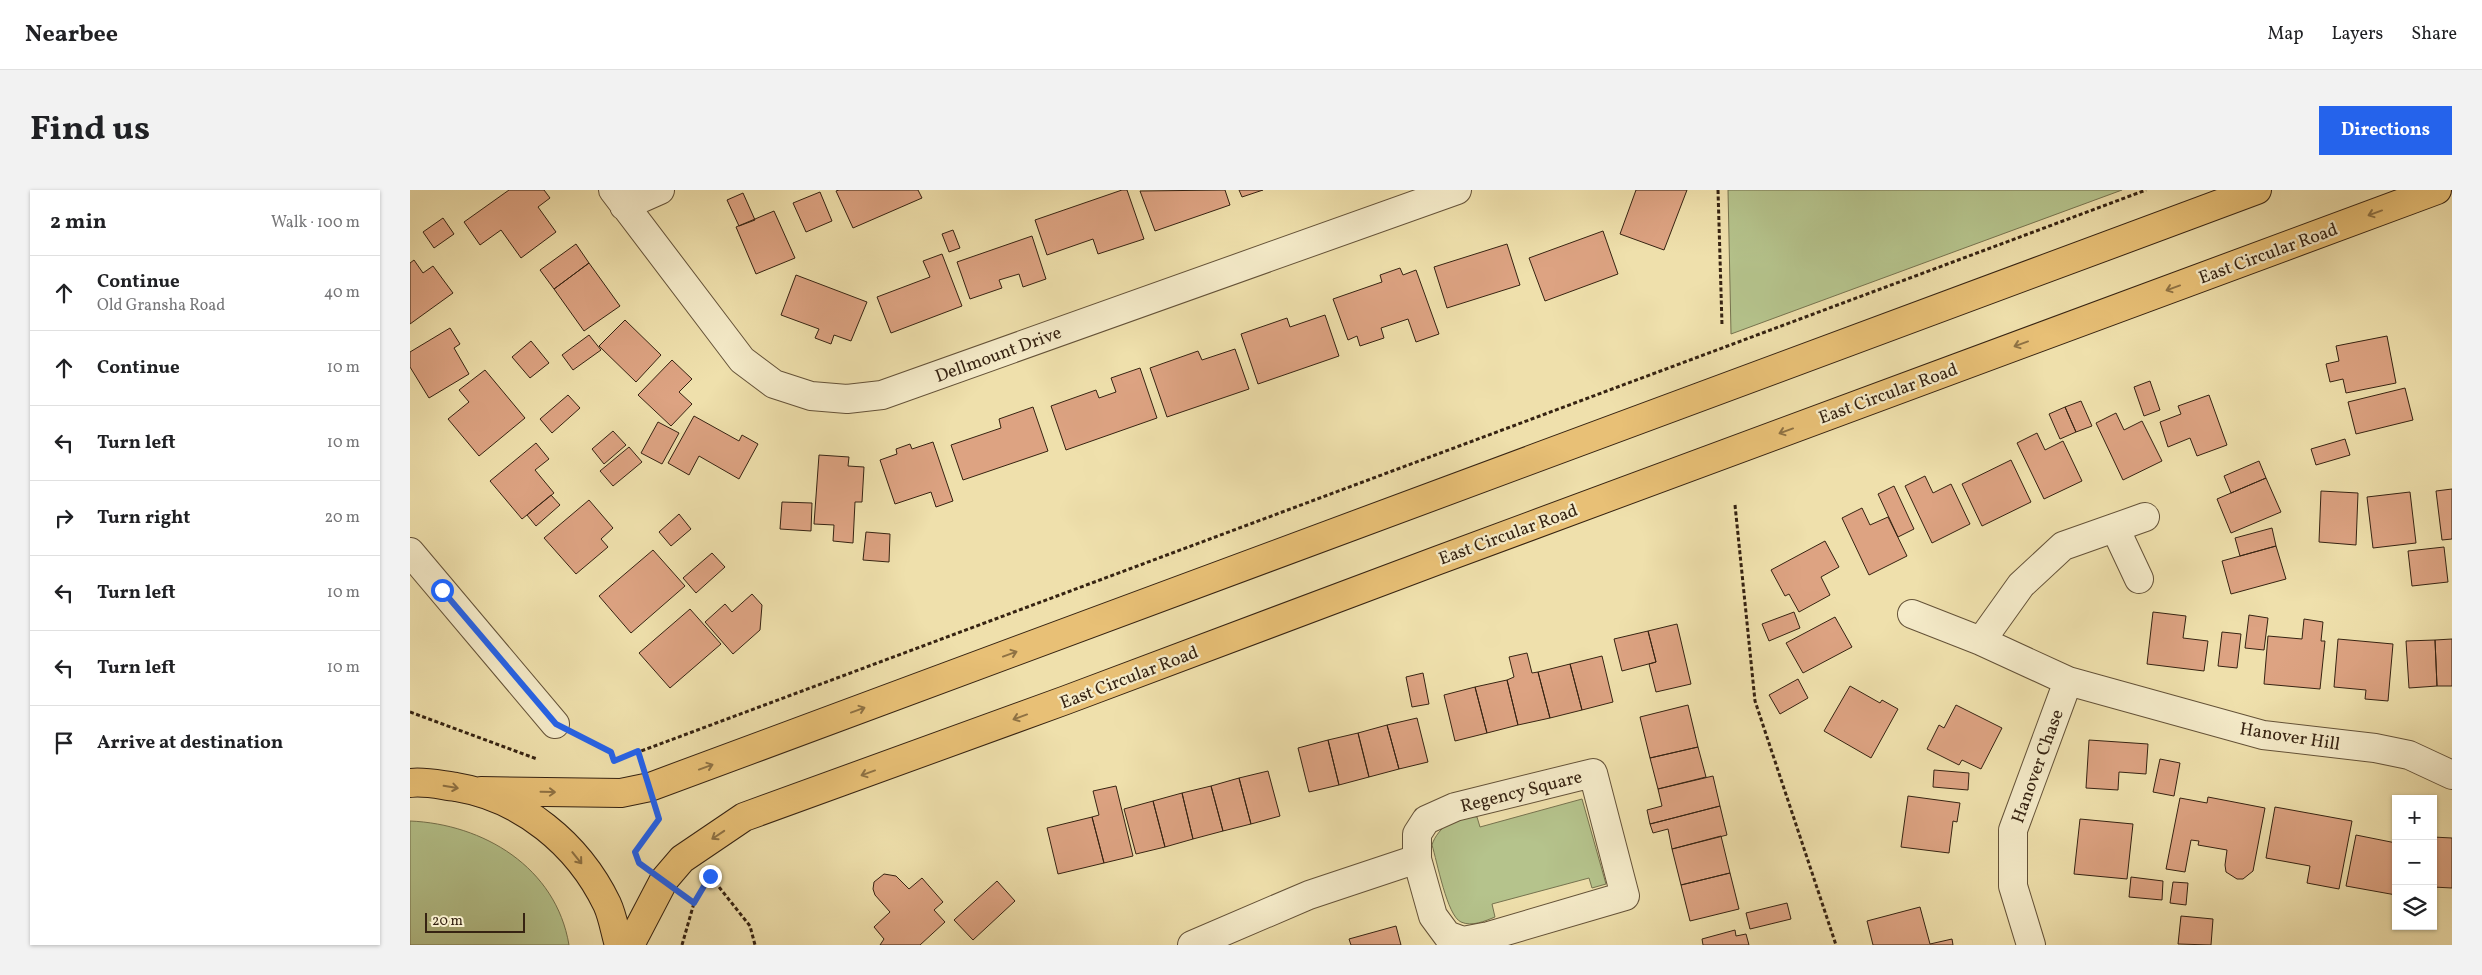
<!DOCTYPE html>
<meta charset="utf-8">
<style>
body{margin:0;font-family:Vollkorn,serif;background:#f2f2f2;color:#202124}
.controls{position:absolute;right:15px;bottom:15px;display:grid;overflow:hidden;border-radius:0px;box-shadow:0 1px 4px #0004}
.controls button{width:45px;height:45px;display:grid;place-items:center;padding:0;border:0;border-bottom:1px solid #e0e0e0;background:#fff;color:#202124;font:25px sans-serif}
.scale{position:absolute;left:15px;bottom:12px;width:100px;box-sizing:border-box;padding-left:5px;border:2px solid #362312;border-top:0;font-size:14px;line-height:18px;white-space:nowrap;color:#362312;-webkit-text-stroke:4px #f5ebc9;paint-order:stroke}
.stop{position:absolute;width:15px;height:15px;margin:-11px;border:4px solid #2563eb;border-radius:50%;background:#fff}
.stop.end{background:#2563eb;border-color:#fff;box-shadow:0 1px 5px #0008}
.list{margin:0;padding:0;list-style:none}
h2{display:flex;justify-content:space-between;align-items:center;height:65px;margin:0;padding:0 20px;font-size:21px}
h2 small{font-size:16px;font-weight:400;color:#757577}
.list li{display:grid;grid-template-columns:32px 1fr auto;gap:15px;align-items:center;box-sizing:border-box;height:75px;padding:0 20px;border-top:1px solid #e0e0e0}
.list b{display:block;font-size:19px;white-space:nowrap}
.list p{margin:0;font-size:16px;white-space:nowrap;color:#757577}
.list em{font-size:16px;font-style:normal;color:#757577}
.icon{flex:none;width:28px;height:28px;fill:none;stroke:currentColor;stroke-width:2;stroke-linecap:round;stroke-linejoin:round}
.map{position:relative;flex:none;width:2042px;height:755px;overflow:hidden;border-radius:0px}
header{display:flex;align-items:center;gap:30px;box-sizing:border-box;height:70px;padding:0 25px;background:#fff;border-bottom:1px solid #e0e0e0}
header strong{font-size:24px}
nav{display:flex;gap:28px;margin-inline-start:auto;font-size:18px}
.intro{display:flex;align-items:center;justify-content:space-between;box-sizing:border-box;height:120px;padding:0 30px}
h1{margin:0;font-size:35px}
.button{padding:12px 22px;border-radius:0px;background:#2563eb;color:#fff;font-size:18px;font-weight:700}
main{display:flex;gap:30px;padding:0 30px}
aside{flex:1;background:#fff;border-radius:0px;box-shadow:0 1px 4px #0004}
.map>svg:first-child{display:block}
</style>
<header>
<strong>Nearbee</strong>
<nav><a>Map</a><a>Layers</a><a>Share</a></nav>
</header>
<div class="intro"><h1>Find us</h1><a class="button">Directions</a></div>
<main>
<aside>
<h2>2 min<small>Walk · 100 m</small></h2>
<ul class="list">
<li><svg class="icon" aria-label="ahead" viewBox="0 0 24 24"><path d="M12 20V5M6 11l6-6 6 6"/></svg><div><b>Continue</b><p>Old Gransha Road</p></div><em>40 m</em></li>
<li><svg class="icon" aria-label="ahead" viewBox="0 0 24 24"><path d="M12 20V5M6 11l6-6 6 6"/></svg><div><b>Continue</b></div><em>10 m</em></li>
<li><svg class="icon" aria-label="left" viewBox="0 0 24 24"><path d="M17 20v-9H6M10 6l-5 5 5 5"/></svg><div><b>Turn left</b></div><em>10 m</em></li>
<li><svg class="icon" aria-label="right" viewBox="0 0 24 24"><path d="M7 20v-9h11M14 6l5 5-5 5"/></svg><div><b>Turn right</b></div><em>20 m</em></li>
<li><svg class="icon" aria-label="left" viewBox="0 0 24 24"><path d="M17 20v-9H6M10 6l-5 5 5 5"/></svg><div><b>Turn left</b></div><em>10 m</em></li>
<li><svg class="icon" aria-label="left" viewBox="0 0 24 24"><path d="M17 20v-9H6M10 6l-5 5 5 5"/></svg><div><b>Turn left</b></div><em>10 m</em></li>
<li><svg class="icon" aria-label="arrive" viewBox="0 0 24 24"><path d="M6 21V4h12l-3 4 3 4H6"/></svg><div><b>Arrive at destination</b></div></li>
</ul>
</aside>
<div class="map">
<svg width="2042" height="755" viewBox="0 0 2042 755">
<rect width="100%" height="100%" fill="#efe0ac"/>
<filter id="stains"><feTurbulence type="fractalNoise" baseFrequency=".004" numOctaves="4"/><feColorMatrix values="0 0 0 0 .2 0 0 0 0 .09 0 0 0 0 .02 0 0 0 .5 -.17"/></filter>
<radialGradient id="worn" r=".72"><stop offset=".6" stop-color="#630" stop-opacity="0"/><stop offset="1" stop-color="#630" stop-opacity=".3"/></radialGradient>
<!-- green -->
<path fill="#b5c38c" stroke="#76734f" d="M1318 0H1712L1321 144Z
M1172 609 1196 694 1182 698 1179 688 1082 714 1085 727C1075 731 1062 737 1051 732 1037 726 1027 671 1022 655 1027 638 1048 623 1067 627L1070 637Z
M0 631C73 634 146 677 159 755H0Z"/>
<!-- building -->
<path fill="#dda382" stroke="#362312" d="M99 0H134L140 8 128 17 146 42 111 68 91 40 70 55 54 32Z
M429 0H508L512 8 443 38 426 1Z
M712 0H717L734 49 688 64 683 49 637 65 625 30Z
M815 0 820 15 745 41 730 1Z
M829 0H853L832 7Z
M1226 0H1277L1254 60 1210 44Z
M410 2 422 31 396 42 383 13Z
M333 3 345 30 329 36 317 10Z
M364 21 385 68 346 84 326 37Z
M33 28 44 44 24 58 13 42Z
M543 40 550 58 539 62 532 44Z
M1193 41 1208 84 1135 111 1119 68Z
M622 46 636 89 613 97 609 84 589 90 592 98 560 109 547 72Z
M166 54 179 73 144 99 130 80Z
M1097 54 1110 95 1037 118 1024 77Z
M532 64 552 116 481 143 467 107 520 87 513 71Z
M4 70 13 83 23 76 43 103 0 134V73Z
M179 73 210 116 174 141 144 99Z
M990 78 993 85 1006 80 1029 144 1006 152 998 129 971 138 974 148 950 156 947 146 938 150 923 109 972 92 970 85Z
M386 85 457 112 441 151 424 145 421 154 405 148 409 139 371 125Z
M915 125 929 166 848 194 831 144 877 128 880 137Z
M215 130 251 165 226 192 189 156Z
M40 138 50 154 44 158 59 184 19 208 0 177V162Z
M179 145 191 160 163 180 152 165Z
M1977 146 1986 193 1936 203 1933 189 1920 192 1916 174 1929 171 1926 156Z
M121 151 139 173 120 188 102 167Z
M825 159 839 199 757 227 740 178 788 161 792 170Z
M262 170 282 189 269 202 282 214 261 236 228 205Z
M730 178 747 228 656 260 641 216 686 200 689 208 706 202 701 188Z
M75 180 115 228 69 266 38 229 59 212 49 200Z
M1740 191 1750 220 1734 226 1724 197Z
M1995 198 2003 230 1946 244 1938 212Z
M158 205 170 218 142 243 130 229Z
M1799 205 1817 255 1787 266 1780 248 1758 257 1750 232 1771 224 1768 216Z
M1671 211 1682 236 1666 242 1655 217Z
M623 217 638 261 553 290 541 255 591 238 589 229Z
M1655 217 1666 242 1650 249 1639 224Z
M1706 223 1714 240 1732 231 1752 271 1713 290 1686 233Z
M284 226 329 251 332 245 348 254 329 289 289 266 279 285 258 273Z
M248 232 269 243 252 274 231 263Z
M203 241 216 255 194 274 182 259Z
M1627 243 1635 260 1653 251 1672 291 1634 309 1607 253Z
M1935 249 1940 265 1906 275 1901 259Z
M523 252 543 311 526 317 521 302 485 314 470 270 487 264 486 259 500 254 502 259Z
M126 253 139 269 125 280 144 303 112 329 80 291Z
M219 257 232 272 203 296 190 281Z
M409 265 439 267 438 276 454 277 452 312H445L443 353 423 351 424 335 404 334Z
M1601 270 1621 312 1572 336 1552 294Z
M1849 271 1856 288 1821 303 1814 286Z
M1515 286 1523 303 1541 294 1560 334 1522 353 1495 296Z
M1856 288 1871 322 1821 343 1807 309Z
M1484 296 1504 339 1488 347 1468 304Z
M2042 299V349L2032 350 2026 301Z
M1911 301 1948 303 1946 355 1909 352Z
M2000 302 2006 353 1963 358 1957 307Z
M141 305 150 315 126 336 117 325Z
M179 310 203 338 191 349 198 357 166 384 134 348Z
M372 312 402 313 401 341 370 339Z
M1452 318 1460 335 1478 327 1497 366 1459 385 1432 328Z
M269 324 281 339 261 356 249 342Z
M1862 338 1866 356 1830 366 1825 348Z
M456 342 480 344 479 372 453 370Z
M1415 351 1429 377 1411 387 1420 405 1389 422 1379 404 1375 406 1361 380Z
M1866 356 1876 389 1821 404 1812 371Z
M2034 357 2038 392 2002 396 1998 361Z
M243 360 275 396 221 443 189 406Z
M302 363 315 377 286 403 273 388Z
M342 404 352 415 350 440 323 464 295 432 315 414 322 422Z
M280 419 311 454 260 498 229 463Z
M1384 422 1390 438 1359 451 1352 434Z
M1743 422 1776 426 1773 448 1798 451 1794 481 1737 474Z
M1839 425 1858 428 1854 460 1835 458Z
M1425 427 1442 457 1393 483 1376 453Z
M1894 429 1913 432 1911 451H1915L1910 499 1854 494 1858 446 1892 449Z
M1267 434 1281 494 1246 502 1239 474 1246 472 1238 441Z
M1238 441 1246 472 1212 481 1204 449Z
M1812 442 1831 444 1827 478 1808 476Z
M1928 449 1983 454 1978 511 1955 509 1956 500 1924 497Z
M2042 449V496H2027L2025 450Z
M2025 450 2027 496 1999 498 1996 451Z
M1117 463 1122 483 1128 482 1140 528 1108 535 1097 490 1104 487 1099 467Z
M1192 466 1203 512 1172 520 1160 474Z
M1160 474 1172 520 1140 528 1128 482Z
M1013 483 1019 514 1002 517 996 487Z
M1388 489 1398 508 1370 524 1359 505Z
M1097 490 1108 535 1077 543 1065 497Z
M1440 496 1470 513 1472 510 1488 519 1461 568 1414 541Z
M1065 497 1077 543 1045 551 1034 505Z
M1278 515 1288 557 1240 568 1230 527Z
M1546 515 1592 538 1571 579 1552 570 1549 575 1517 559 1529 535 1534 538Z
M1007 528 1018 572 989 579 977 535Z
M977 535 989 579 959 587 948 543Z
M948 543 959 587 929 595 918 550Z
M918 550 929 595 899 602 888 558Z
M1679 550 1738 554 1736 584 1709 582 1708 600 1676 598Z
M1288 557 1296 587 1248 599 1240 568Z
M1750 569 1770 573 1764 606 1743 602Z
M1524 580 1559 583 1558 600 1523 597Z
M858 581 870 626 841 634 829 588Z
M1303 586 1310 616 1240 634 1237 620 1252 616 1248 599Z
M829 588 841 634 813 641 801 596Z
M706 596 723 666 694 673 682 627 689 625 683 601Z
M801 596 813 641 783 649 772 603Z
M772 603 783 649 755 657 743 611Z
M1498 606 1550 613 1547 632 1543 631 1539 663 1491 657Z
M1798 607 1855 618 1843 681 1833 689H1827L1816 682 1815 675 1817 660 1788 655 1789 651 1781 650 1775 682 1756 679 1770 608 1797 613Z
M743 611 755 657 726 664 714 619Z
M1310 616 1317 645 1262 659 1258 639 1243 643 1240 634Z
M1865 617 1942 631 1929 699 1897 693 1900 676 1856 668Z
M682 627 694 673 648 684 637 638Z
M1670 629 1723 634 1717 689 1664 684Z
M1946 645 1986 653V705L1936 696Z
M1311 646 1320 683 1271 695 1262 659Z
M2023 647 2042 648V698L2023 697Z
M1320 683 1329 719 1280 731 1271 695Z
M474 684 486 686 499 699 512 688 533 712 524 720 535 732 510 755H470L474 749 464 737 480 722 465 705 463 699 464 692Z
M1721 687 1753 691 1752 710 1719 707Z
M587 691 605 711 563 750 544 730Z
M1763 692 1778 693 1776 715 1760 713Z
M1377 713 1381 729 1340 739 1336 723Z
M1510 717 1520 754 1542 749 1543 755H1463L1457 731Z
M1771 726 1803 729 1801 755 1768 754Z
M986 736 991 755H941L939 749Z
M1325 740 1326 746 1336 744 1339 755H1293L1292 749Z"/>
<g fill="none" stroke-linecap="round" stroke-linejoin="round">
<!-- minor casing -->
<g stroke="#645238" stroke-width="30">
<path id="minor" d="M203 0 332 170 364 194 401 206 437 209 472 205 1047 0
M214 16 250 0
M1735 327 1653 356 1611 395 1571 451 1658 491 1853 545 1965 558 1999 565 2042 585
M1705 338 1729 389
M0 362 145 534
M1502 424 1571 451
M1183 583 1215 706 1079 746 1053 751 1037 745 1023 726 1007 669V644L1016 630 1045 617Z
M782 755 899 705 1007 669
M1621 755 1603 696V640L1658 491"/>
</g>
<!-- highway casing -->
<g stroke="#362312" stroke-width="30">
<path id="highway" d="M0 593C15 591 30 595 46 597 112 608 168 654 197 714 203 727 205 742 209 755
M71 601 211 603 240 597 1847 0
M220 755 254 690 272 669 334 627 656 510 1026 371 2027 0"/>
</g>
<!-- path -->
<path stroke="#362312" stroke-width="3" stroke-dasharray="4 2.5" stroke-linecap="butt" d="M1308 0 1312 135
M1325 315 1345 511 1426 755
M0 522 127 569
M173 548 201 562 204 571
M207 570 1736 0
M229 671 225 662 249 629 248 626
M301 687 340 736 345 755
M272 755 284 713 297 691"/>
<!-- minor -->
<use href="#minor" stroke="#f5ebc9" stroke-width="28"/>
<!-- highway -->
<use href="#highway" stroke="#e8c076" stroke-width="28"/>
</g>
<!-- one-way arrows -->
<defs><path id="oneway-shaft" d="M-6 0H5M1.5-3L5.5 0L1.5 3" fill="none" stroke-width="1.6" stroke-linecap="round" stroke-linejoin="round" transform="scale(1.25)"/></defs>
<g stroke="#8f7244">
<use href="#oneway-shaft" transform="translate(1965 23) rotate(160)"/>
<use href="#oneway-shaft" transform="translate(1763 98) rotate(160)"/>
<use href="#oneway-shaft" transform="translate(1611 154) rotate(160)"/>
<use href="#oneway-shaft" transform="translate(1376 241) rotate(160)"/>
<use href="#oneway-shaft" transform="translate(600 464) rotate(-20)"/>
<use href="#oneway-shaft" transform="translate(448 520) rotate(-20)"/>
<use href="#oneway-shaft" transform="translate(610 527) rotate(160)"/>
<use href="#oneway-shaft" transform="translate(296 577) rotate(-20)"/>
<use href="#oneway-shaft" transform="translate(458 583) rotate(160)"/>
<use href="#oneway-shaft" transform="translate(41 597) rotate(9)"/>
<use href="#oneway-shaft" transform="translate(138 602) rotate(1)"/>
<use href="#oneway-shaft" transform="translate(308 645) rotate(146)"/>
<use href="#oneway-shaft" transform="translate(167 668) rotate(51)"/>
</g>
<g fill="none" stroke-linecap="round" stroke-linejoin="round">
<!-- route -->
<path stroke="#2563eb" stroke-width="6" d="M32 400 146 534 201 562 204 571 228 561 249 629 225 662 229 673 284 713 300 686"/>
</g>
<g text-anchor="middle" stroke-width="4.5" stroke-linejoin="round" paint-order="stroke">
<!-- street labels -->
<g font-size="18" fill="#362312" stroke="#f5ebc9">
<text transform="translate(1858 63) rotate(-20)" y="6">East Circular Road</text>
<text transform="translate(588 164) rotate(-20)" y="6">Dellmount Drive</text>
<text transform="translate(1478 203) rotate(-20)" y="6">East Circular Road</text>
<text transform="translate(1098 344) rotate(-20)" y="6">East Circular Road</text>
<text transform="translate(719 487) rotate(-21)" y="6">East Circular Road</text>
<text transform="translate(1880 546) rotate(9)" y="6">Hanover Hill</text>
<text transform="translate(1627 576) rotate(-70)" y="6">Hanover Chase</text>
<text transform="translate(1111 601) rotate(-14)" y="6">Regency Square</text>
</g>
</g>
<rect width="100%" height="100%" filter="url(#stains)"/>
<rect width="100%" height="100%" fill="url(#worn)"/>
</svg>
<div class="controls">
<button>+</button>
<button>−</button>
<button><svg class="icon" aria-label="layers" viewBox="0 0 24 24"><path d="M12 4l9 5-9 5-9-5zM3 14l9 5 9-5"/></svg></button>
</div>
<div class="scale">20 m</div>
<div class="stop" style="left:32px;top:400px"></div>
<div class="stop end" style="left:300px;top:686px"></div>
</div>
</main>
